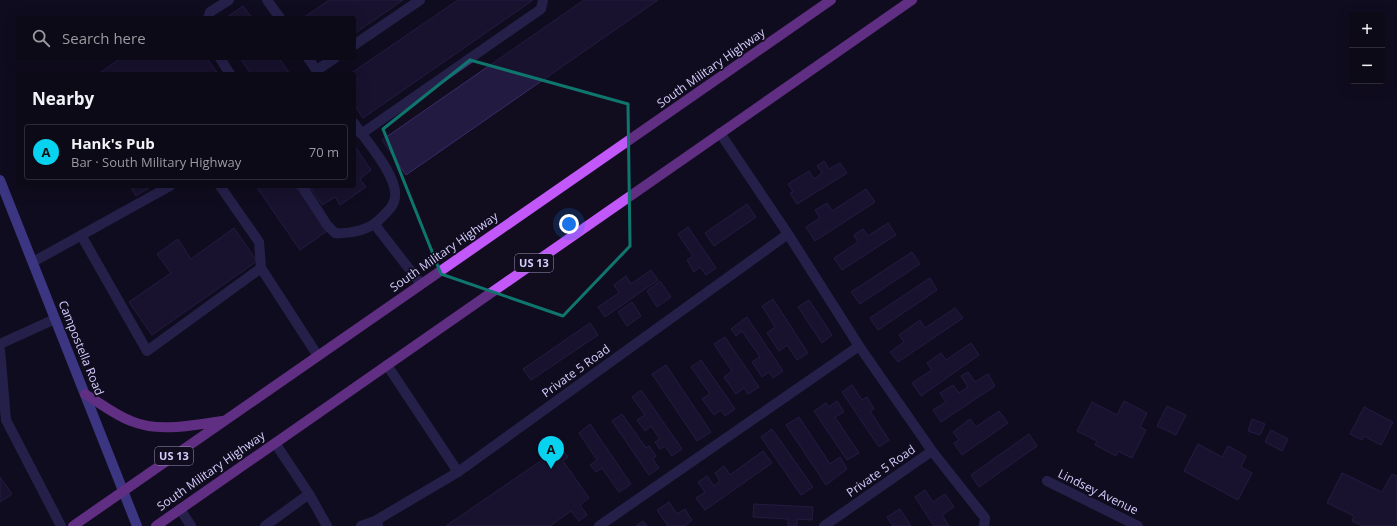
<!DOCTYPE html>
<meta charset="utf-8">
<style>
body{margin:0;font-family:"Open Sans",sans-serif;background:#161320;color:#f1f3f6}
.controls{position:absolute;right:12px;top:12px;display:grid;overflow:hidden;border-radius:4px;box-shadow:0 4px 16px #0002}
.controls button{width:36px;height:36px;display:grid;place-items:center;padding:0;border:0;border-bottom:1px solid #2d2b36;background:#0d0a17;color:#f1f3f6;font:20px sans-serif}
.you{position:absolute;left:569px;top:224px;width:14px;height:14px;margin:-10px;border:3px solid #fff;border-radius:50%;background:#1a73e8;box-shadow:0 0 0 6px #1a73e833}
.badge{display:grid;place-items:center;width:26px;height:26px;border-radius:50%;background:#07d2ef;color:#111;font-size:13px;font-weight:700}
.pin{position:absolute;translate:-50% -33px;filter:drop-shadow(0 1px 2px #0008)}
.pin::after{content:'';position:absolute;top:21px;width:14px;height:12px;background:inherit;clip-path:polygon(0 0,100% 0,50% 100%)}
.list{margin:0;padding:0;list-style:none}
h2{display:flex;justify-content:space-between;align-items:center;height:52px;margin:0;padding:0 16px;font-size:17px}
h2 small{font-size:13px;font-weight:400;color:#9a9aa1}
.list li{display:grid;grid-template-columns:26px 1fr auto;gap:12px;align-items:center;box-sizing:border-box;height:56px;margin:0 8px 8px;padding:0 8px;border:1px solid #2d2b36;border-radius:4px}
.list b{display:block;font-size:15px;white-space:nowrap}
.list p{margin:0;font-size:13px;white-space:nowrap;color:#9a9aa1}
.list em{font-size:13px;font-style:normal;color:#9a9aa1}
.icon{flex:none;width:22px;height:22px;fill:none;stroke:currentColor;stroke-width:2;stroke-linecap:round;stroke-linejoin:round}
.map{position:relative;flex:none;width:1397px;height:526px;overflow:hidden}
.search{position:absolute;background:#0d0a17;box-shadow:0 4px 16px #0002;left:16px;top:16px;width:340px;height:44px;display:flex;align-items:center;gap:10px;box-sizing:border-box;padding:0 14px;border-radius:4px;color:#9a9aa1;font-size:15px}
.panel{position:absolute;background:#0d0a17;box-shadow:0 4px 16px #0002;left:16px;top:72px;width:340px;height:116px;border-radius:4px}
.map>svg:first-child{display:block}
</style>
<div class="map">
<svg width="1397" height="526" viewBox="0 0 1397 526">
<rect width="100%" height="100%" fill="#110d1f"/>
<!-- building -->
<path fill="#221a40" stroke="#3b2c6b" d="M329 0H403L354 34V18H303Z
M458 0H533L363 118 354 104V74H350Z
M584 0H658L406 175 382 140Z
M243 6 252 18H226Z
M121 58H207L218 74H98Z
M240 58H279L290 74H251Z
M354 145 371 170 360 179 366 187 340 205 335 197 322 205 309 186H354Z
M824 161 829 169 840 163 847 173 797 204 790 193 793 192 788 184 809 171 814 179 822 173 817 166Z
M130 186H152L136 196Z
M256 186H295L327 231 300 250Z
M866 189 875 202 815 241 806 227 820 218 815 210 827 203 832 211Z
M747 204 756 217 714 246 705 233Z
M888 223 896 235 842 270 834 258 858 242 854 235 863 229 868 236Z
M688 227 716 268 706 275 700 267 694 272 687 260 693 256 678 234Z
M234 228 257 261 152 335 129 302 171 273 157 254 178 239 191 259Z
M912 252 920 264 860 304 851 292Z
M651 270 658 280 605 317 598 307 619 293 614 285 626 276 631 284Z
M930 278 937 290 878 330 870 318Z
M660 281 671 297 657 307 647 291Z
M773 299 808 353 797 360 787 345 779 351 767 333 775 327 762 306Z
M809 300 832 335 822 343 798 307Z
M632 302 641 316 627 326 618 312Z
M955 308 963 318 898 362 890 352 904 342 899 335 920 320 925 328Z
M747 317 783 371 773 378 769 372 762 377 752 362 760 357 742 331 736 336 731 329Z
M590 323 598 335 531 380 523 369Z
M725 337 759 387 748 394 744 388 736 394 724 377 732 371 714 344Z
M971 343 979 355 921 396 912 383 932 370 927 363 941 353 946 360Z
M701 360 735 409 725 416 721 410 714 415 702 399 710 394 691 367Z
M666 365 711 432 697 441 652 374Z
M968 372 975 382 988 374 995 386 941 422 933 410 946 402 940 393 953 385 959 393 968 387 961 376Z
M852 385 862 400 867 397 874 409 870 411 889 440 879 447 842 392Z
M641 390 682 449 672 456 665 446 660 449 655 442 660 439 651 426 645 431 637 420 645 415 632 397Z
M837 401 844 412 835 417 859 453 847 460 814 411 826 403 829 407Z
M1124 401 1147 413 1140 427 1146 430 1132 458 1118 451 1116 456 1095 445 1097 441 1077 431 1092 402 1117 415Z
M1167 406 1186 415 1176 435 1157 426Z
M1364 407 1393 422 1381 445 1364 436 1362 440 1350 434Z
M999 411 1008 423 962 455 954 443 959 440 953 432 970 419 976 427Z
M622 414 646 448 649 446 656 456 653 459 659 468 649 475 612 421Z
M799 417 830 464 840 457 847 469 826 485 786 425Z
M1252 419 1265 424 1260 435 1248 431Z
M590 424 631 484 619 492 602 468 596 472 590 465 597 460 579 433Z
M772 429 813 487 801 495 761 437Z
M1271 430 1288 439 1282 451 1265 442Z
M1029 434 1037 446 979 487 971 475Z
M1198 444 1222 457 1228 446 1246 456 1241 467 1252 473 1238 500 1184 471Z
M561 447 568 457 563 461 589 498 580 505 587 515 579 521 571 511 550 526H446Z
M763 451 772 463 705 510 696 498 705 492 698 482 707 476 714 486 720 481 715 473 724 466 730 475Z
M1342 473 1382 492 1392 474 1397 476V526H1363L1352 521 1354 516 1327 503Z
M0 477 12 494 0 502Z
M925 490 933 502 945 494 954 507 942 515 949 526H934L915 497Z
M669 502 677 514 685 509 692 520 685 526H668L657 510Z
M754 504 813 507 812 520 797 519V526H788V519L753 517Z
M900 509 911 526H893L887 517Z
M643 521 647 526H636Z"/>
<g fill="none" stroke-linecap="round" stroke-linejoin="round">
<!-- service -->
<path stroke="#3e397d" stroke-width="10" d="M267 0 280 18
M208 18 210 12 229 0
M354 45 420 0
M220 58 230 74
M308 58 319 74
M317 70 335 58
M720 133 788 234 859 346 932 451 985 518 984 526
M361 134 541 9 543 0
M220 186 259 242 261 268 318 356
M302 186 327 225 335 233C351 234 371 230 382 217 388 211 394 206 395 197 398 176 366 141 354 123
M375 225 421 284
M81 235 147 351 261 268
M33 262 170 186
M0 344 55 319
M0 350 6 420 61 526
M387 365 458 472
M275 443 309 494 327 526
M180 509 191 526
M375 521 458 472 788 234
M265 526 309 494
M361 526 375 521 378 525
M599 526 859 346
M824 526 932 451"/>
<!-- minor -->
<path stroke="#3e397d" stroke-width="10" d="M1047 481 1138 526"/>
<!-- secondary -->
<path stroke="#6f67fa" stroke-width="10" d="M0 180 137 526"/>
<!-- primary -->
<path stroke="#c257fa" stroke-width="10" d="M85 394C100 403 115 415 131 421 159 433 193 425 223 421
M73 526 831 0
M156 526 912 0"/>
</g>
<!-- marked area -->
<path d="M0 0H1397V526H0ZM470 60 628 104 630 246 563 316 441 274 383 129Z" fill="#110d1f" fill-opacity=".55" fill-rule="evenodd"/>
<path fill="none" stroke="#0f766e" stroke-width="3" stroke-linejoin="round" d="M470 60 628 104 630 246 563 316 441 274 383 129Z"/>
<g text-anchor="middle" stroke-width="3.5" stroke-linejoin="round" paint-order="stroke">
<!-- shield labels -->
<g fill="#110d1f" stroke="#9a93bb" stroke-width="1">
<rect x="515" y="254" width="38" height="18" rx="3"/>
<rect x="155" y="447" width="38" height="18" rx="3"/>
</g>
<g font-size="11" font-weight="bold" fill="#d4cdfe">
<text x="534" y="267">US 13</text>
<text x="174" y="460">US 13</text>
</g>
<!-- street labels -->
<g font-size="12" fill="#d4cdfe" stroke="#110d1f">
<text transform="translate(711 68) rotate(-35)" y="4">South Military Highway</text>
<text transform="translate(444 252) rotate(-35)" y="4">South Military Highway</text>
<text transform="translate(81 348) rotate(68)" y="4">Campostella Road</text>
<text transform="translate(576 371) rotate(-36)" y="4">Private 5 Road</text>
<text transform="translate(211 471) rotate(-35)" y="4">South Military Highway</text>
<text transform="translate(881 471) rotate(-35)" y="4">Private 5 Road</text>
<text transform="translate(1098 492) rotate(26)" y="4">Lindsey Avenue</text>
</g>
</g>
</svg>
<div class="controls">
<button>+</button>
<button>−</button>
</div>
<div class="you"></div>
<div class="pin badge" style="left:551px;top:469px">A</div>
<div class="search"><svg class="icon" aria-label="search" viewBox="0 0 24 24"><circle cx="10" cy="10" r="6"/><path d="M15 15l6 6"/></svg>Search here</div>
<section class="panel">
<h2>Nearby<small></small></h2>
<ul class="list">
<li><span class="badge">A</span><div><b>Hank's Pub</b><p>Bar · South Military Highway</p></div><em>70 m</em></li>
</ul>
</section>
</div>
